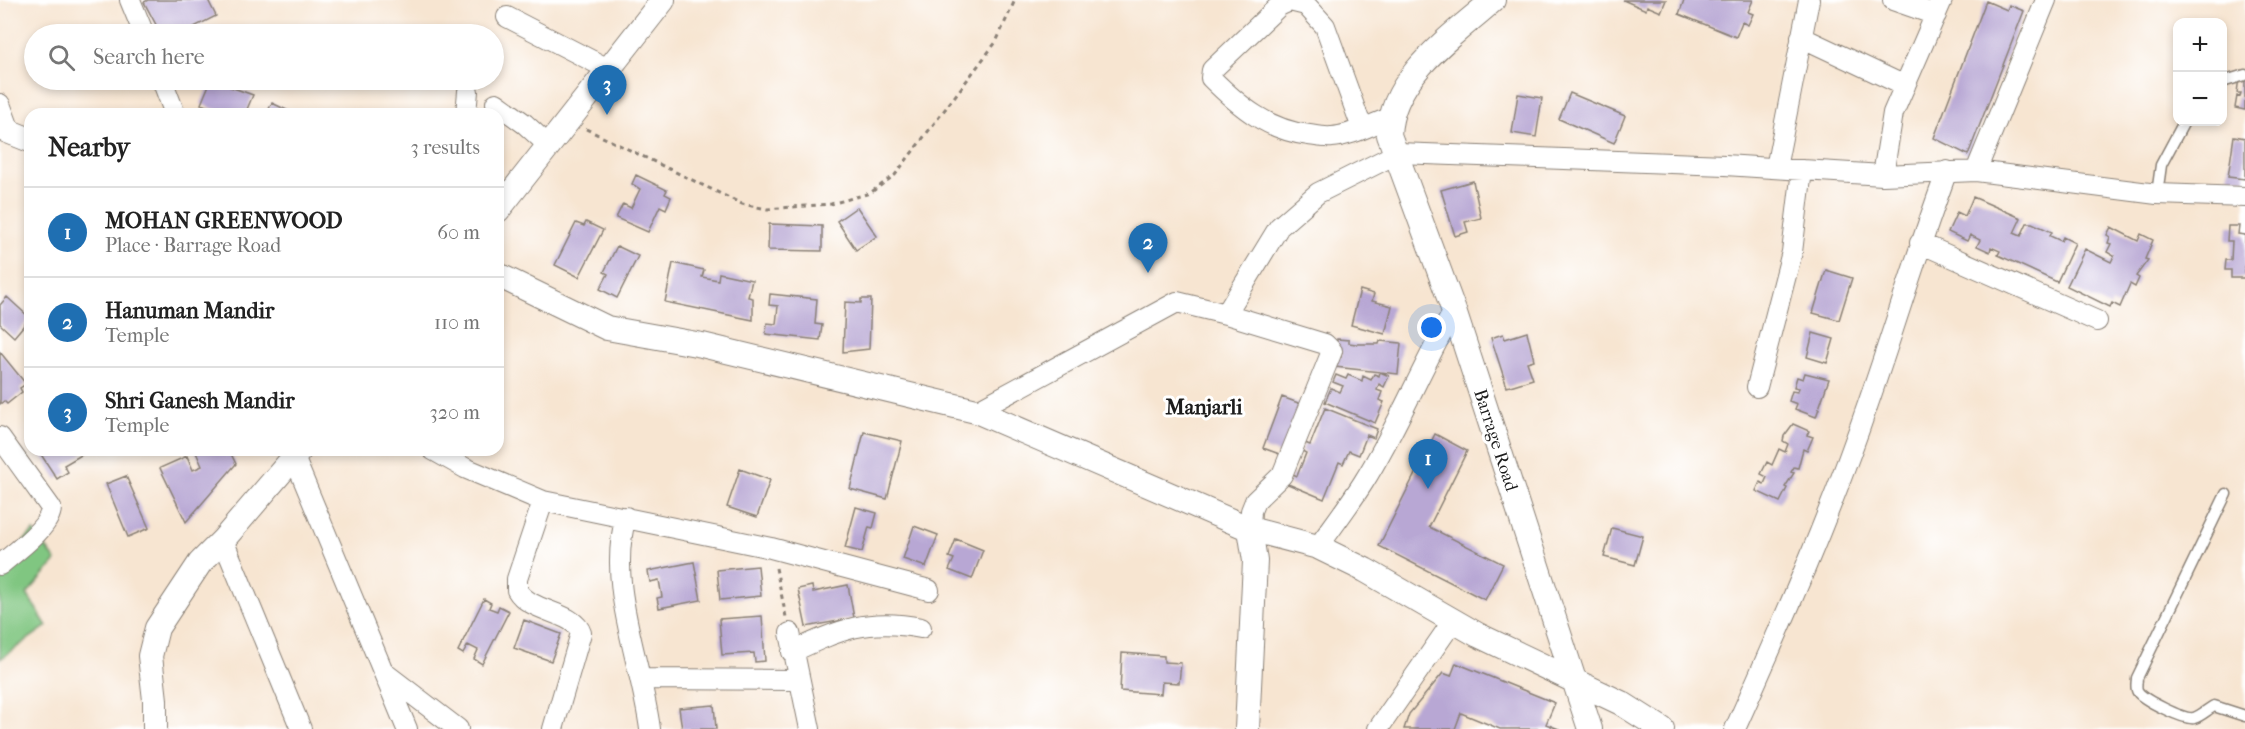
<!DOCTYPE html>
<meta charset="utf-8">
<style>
body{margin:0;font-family:"IM FELL French Canon",serif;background:#f6f6f6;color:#222}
.controls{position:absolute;right:18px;top:18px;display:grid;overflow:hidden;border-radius:12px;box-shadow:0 3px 9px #0003}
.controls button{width:54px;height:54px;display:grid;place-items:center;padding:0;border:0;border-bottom:2px solid #e0e0e0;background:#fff;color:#222;font:30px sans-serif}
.you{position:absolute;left:1432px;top:328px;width:21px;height:21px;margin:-15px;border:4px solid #fff;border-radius:50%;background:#1a73e8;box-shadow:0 0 0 9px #1a73e833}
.badge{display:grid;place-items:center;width:39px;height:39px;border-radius:50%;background:#1f6fb2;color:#fff;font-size:20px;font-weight:700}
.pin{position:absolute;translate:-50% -50px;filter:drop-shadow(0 2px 3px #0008)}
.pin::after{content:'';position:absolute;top:32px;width:21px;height:18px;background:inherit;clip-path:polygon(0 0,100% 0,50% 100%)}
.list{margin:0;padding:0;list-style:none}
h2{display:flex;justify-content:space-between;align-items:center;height:78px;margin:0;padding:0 24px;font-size:26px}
h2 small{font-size:20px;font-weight:400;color:#767676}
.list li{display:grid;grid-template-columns:39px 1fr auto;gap:18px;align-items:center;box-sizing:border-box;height:90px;padding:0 24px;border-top:2px solid #e0e0e0}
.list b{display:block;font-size:22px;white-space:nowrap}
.list p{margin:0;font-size:20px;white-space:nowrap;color:#767676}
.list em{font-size:20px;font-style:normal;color:#767676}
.icon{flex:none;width:33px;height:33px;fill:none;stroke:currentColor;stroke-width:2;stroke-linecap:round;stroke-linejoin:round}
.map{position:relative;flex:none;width:2245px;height:729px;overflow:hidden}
.search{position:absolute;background:#fff;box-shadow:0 3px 9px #0003;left:24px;top:24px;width:480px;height:66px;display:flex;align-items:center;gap:15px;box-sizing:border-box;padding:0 21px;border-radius:33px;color:#767676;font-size:22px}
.panel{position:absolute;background:#fff;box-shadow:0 3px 9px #0003;left:24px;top:108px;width:480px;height:348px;border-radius:18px}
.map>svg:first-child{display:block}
</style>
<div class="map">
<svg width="2245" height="729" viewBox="0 0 2245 729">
<rect width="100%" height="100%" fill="#fff"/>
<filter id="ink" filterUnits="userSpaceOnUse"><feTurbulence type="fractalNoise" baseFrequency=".0167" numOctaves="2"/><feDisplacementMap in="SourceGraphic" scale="12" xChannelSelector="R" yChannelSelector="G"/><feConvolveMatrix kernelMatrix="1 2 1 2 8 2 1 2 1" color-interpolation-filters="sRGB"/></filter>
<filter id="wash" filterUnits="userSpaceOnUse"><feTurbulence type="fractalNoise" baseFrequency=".008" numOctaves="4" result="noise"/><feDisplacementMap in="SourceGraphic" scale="24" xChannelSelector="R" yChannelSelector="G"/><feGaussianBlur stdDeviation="1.35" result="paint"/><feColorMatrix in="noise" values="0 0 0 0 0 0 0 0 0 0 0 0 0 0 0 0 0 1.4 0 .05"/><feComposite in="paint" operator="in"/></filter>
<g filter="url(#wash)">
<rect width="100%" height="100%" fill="#f7e5d1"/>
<!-- green -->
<path fill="#80c681" stroke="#4e714e" stroke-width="1.5" d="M34 531 56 561 27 594 47 626 0 659V564Z"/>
<g id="blocks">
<!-- building -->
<path fill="#b8a7d4" d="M148 0H208L216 16 184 32 185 34H161L144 2Z
M1623 0H1666L1661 12 1647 6 1646 10Z
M1684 0H1753L1748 12 1753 14 1748 25 1742 22 1736 37 1679 14Z
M1986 1 2007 10 2009 5 2024 11 1968 155 1934 138Z
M2239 77 2245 78V110L2235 108 2237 96 2240 97 2241 93H2237Z
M211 80 253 95 245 114H227L201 104Z
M1570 93 1625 116 1614 143 1559 119Z
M1518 94 1542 98 1536 137 1512 133Z
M272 103 295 114H274L268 111Z
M2234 136 2245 138V179L2228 177Z
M636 175 667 190 665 194 671 197 666 209 660 206 648 232 616 218 623 204 631 208 640 189 632 184Z
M1473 181 1481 218 1465 222 1468 232 1455 236 1441 190Z
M1973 197 2021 218 2014 233 2021 236 2027 223H2032L2052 232 2050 236 2061 241 2063 237 2075 243 2057 282 1998 255 2000 251 1991 247 1990 252 1977 246 1980 240 1970 235 1967 241 1948 232 1957 212 1965 216Z
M857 207 877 236 856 250 837 221Z
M586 222 603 230 579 277 555 265 576 223 584 226Z
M769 224 822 226V251L768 250Z
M2228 226H2239L2238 234 2245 235V278H2231V270H2225L2226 260H2231L2232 241H2227Z
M2111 227 2138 241 2141 234 2153 240 2145 259 2148 260 2136 276 2139 278 2135 287 2130 284 2120 307 2112 303 2110 307 2067 286 2085 249 2111 262 2114 256 2107 252 2111 244 2108 243 2110 237 2107 235Z
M617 246 638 256 617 298 600 289 608 274 604 272Z
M673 263 704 270 702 277 718 280 719 273 752 280 748 297 753 298V320L665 302Z
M1826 270 1852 278 1839 320 1813 313Z
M1360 290 1374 294 1372 301 1392 306 1385 334 1351 325Z
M770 294 817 299 815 324 822 325 820 340 766 334 767 323 776 324 778 306 769 305Z
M7 297 30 318 14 337 0 324V305Z
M861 299H871L869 349 843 352 845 302 861 303Z
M1527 332 1534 360 1527 362 1533 379 1507 387 1491 338 1503 334 1505 339Z
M1813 333 1834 339 1827 363 1807 357Z
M1337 339 1349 340V343L1356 344H1379L1380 341 1401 343 1398 374 1335 367 1336 356 1341 357 1342 351 1336 350Z
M0 352 26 384 20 388 22 392 7 404 4 401 0 404Z
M1380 372 1389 376 1384 387 1379 384 1377 390 1382 392 1379 400 1384 402 1375 423 1325 402 1331 388 1340 392 1343 386 1333 382 1336 375 1346 379 1348 375 1362 381 1363 376 1371 380 1374 374 1379 376Z
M1805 373 1829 379 1816 417 1795 409 1797 404 1789 401 1792 391 1797 392 1799 388 1794 387 1797 377 1803 379Z
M1282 397 1301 404 1282 455 1263 448Z
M1325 408 1377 429 1374 438 1367 435 1359 455 1349 451 1343 464 1339 462 1324 499 1288 484 1293 474 1297 476 1306 453 1302 451 1305 443 1310 445Z
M1793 424 1809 431 1807 435 1813 437 1807 451 1803 449 1798 468 1794 467 1791 472 1794 473 1785 487 1787 488 1780 502 1756 491 1760 482 1764 484 1767 477 1761 474 1767 462 1772 465 1779 449 1785 452 1788 444 1783 441 1784 436Z
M864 432 902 441 887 499 850 489Z
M1435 434 1467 451 1429 527 1503 564 1485 600 1379 546Z
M38 450H80L83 454 64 465 68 472 57 479Z
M195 450H229L236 464 186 522 160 468 187 456 193 470 202 466Z
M740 469 770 480 757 517 727 507Z
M126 476 149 528 128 537 106 484Z
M856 507 877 513 873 528 869 527 862 552 845 548Z
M914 526 938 535 926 567 903 559Z
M1612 528 1643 536 1635 565 1604 557Z
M956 539 983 550 972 579 949 570 954 559 949 557Z
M694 562 701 600 659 608 657 598 662 597 659 580 650 582 648 571Z
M758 566 761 596 720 600 717 570Z
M848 585 854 618 806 627 798 589 812 586 813 592Z
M484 599 491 603 489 608 497 611 499 606 509 611 482 664 474 659 478 650 468 645 463 654 458 651Z
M762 616 765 661 755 662 754 653 722 655 719 619Z
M524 620 561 634 551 661 514 648Z
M1122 653 1164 656V662L1181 663 1179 683 1162 682 1161 694 1120 691Z
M1456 663 1555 703 1546 724 1559 729H1500L1461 713 1455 729H1404L1409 714 1443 673 1451 676Z
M714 705 716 729H682L679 708Z"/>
</g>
</g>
<g filter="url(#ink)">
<use href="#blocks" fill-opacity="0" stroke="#8a8076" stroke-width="1.5"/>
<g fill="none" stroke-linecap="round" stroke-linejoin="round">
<!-- service casing -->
<g stroke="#8a8076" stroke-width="13">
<path id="service" d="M2222 82 2245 75
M2157 194 2161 165 2184 122
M2226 494 2137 678C2137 682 2135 688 2138 692 2144 700 2184 720 2194 718 2201 716 2208 709 2214 706L2245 716"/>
</g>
<!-- minor casing -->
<g stroke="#8a8076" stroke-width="22">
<path id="minor" d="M130 0 144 34
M1893 0 1936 15
M507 17 608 69
M1801 37 1905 86
M162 80 175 114
M496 103 525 124 549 146
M0 104 10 131
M466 114 468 91
M1362 128 1325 26 1306 5 1290 1 1279 6 1212 70 1211 78C1240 107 1268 130 1309 135 1316 136 1325 138 1332 137 1351 136 1372 124 1390 118
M1776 168 1809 0
M1976 171 2046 0
M1883 175 1893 113 1942 0
M1920 243 2097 321
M1226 314 1279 227 1318 193 1398 153 1725 165 1883 175 1976 171 2157 194 2245 197
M1757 387 1792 252 1802 170
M976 411 1177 302 1226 314 1325 344 1332 351 1282 475 1255 501 1251 511 1250 529
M0 437 51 508C51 527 14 553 0 565
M433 450 465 468 543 501 771 548 929 590
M294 457 407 729
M543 501 517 579V590C530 613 574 611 581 633L553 729
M626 517C606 584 641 660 650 729
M223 540 301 729
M1318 547C1333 526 1349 505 1363 483 1398 428 1421 367 1454 311
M790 633 810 729
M792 652C839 630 868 617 921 628
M386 674 458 729
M641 679 798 680
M1378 729 1453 621
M1735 729C1783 622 1830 515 1868 404 1895 327 1918 248 1947 171"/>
</g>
<!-- tertiary casing -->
<g stroke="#8a8076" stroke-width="26">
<path id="tertiary" d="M1493 0C1453 36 1391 76 1389 135L1454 311 1590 729
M0 128 30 140
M498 210 663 0
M498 275 607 328 702 345 976 411 1250 529 1318 547 1365 570 1478 635 1621 703 1662 729
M155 729V700L150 656 157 628 200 563 223 540 300 450
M1247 729 1255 561 1250 529"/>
</g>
<!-- path -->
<path stroke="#8a8076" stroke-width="3" stroke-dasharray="4.5 4.5" stroke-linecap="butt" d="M586 129 742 204 767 209 831 204 870 193 895 175 996 42 1015 0
M776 568 786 617"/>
<!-- service -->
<use href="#service" stroke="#fff" stroke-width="10"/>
<!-- minor -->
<use href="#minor" stroke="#fff" stroke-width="20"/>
<!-- tertiary -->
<use href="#tertiary" stroke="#fff" stroke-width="24"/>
</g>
</g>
<g text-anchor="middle" stroke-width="6" stroke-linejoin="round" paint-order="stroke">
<!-- street labels -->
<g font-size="18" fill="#1c1c1c" stroke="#fff">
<text transform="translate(1496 440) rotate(72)" y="6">Barrage Road</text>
</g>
<!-- quarter labels -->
<g font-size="21" font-weight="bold" fill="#1c1c1c" stroke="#fff">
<text x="1204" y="414">Manjarli</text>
</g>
</g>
</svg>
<div class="controls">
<button>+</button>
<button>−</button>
</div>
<div class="you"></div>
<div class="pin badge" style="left:1428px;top:489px">1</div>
<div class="pin badge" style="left:1148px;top:273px">2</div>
<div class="pin badge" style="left:607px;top:115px">3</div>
<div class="search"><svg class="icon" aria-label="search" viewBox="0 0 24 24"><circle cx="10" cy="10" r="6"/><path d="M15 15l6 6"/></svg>Search here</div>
<section class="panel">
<h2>Nearby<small>3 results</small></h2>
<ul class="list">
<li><span class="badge">1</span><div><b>MOHAN GREENWOOD</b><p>Place · Barrage Road</p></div><em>60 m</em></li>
<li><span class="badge">2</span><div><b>Hanuman Mandir</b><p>Temple</p></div><em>110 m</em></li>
<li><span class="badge">3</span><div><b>Shri Ganesh Mandir</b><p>Temple</p></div><em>320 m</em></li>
</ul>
</section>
</div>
